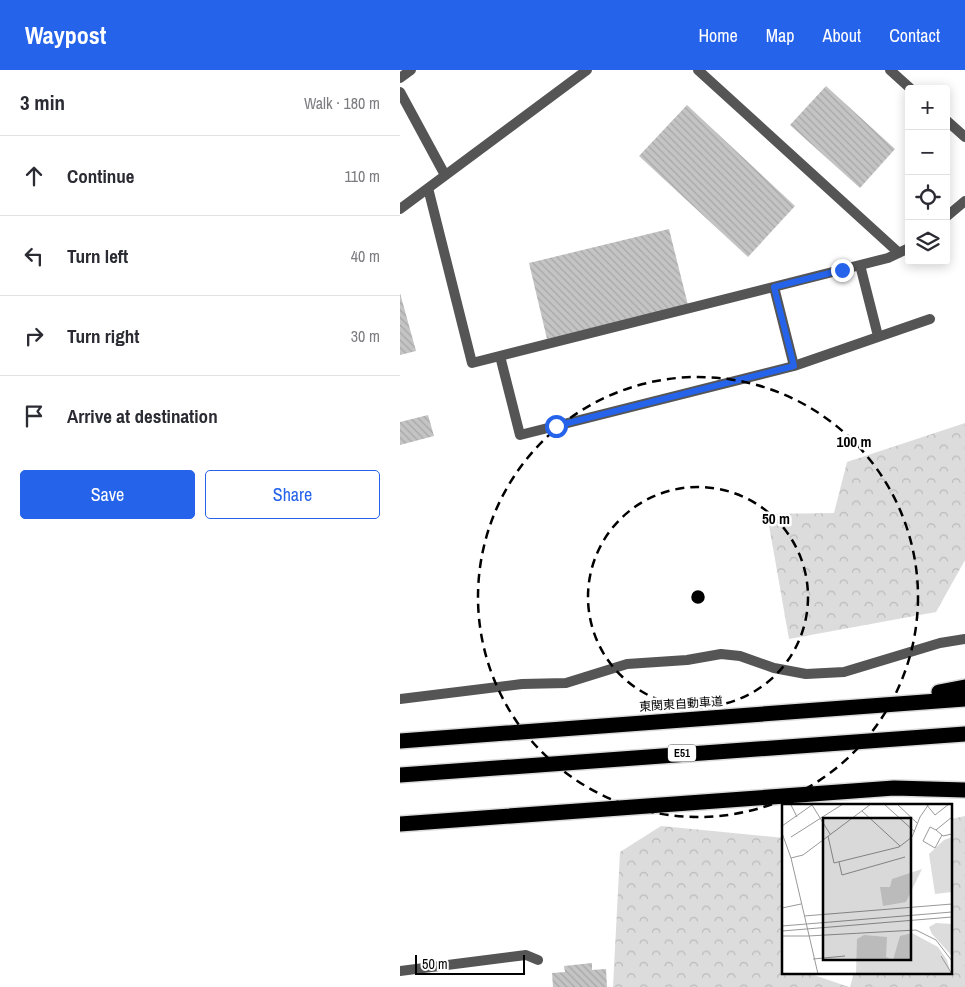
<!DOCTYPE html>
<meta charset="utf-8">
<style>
body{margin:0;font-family:"Archivo Narrow","Noto Sans JP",sans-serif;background:#f7f7f7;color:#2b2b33}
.controls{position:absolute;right:15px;top:15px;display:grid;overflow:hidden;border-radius:5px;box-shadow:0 2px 12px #0003}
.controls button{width:45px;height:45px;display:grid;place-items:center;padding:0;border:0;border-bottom:1px solid #e1e1e2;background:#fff;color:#2b2b33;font:25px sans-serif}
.scale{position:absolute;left:15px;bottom:12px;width:110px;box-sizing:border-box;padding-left:5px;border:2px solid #000;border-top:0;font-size:14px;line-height:18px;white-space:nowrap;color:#000;-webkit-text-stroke:4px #fff;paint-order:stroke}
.stop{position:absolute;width:15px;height:15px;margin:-11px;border:4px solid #2563eb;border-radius:50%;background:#fff}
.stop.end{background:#2563eb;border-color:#fff;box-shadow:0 1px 5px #0008}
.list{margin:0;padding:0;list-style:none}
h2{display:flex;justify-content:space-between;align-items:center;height:65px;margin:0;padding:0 20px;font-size:21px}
h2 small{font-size:16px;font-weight:400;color:#7c7c81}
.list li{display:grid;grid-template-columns:32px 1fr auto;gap:15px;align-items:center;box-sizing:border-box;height:80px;padding:0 20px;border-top:1px solid #e1e1e2}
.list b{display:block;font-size:19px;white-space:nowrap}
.list em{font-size:16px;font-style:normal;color:#7c7c81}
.actions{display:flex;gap:10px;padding:15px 20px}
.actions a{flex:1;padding:11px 0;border:1px solid #2563eb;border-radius:5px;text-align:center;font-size:18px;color:#2563eb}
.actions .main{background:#2563eb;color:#fff}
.icon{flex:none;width:28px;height:28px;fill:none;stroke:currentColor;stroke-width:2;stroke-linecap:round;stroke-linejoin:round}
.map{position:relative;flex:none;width:565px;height:917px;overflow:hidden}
header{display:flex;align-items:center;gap:30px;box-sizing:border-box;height:70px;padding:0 25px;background:#2563eb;color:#fff}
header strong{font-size:24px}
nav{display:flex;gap:28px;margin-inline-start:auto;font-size:18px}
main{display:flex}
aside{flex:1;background:#fff}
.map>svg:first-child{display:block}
</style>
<header>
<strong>Waypost</strong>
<nav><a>Home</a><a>Map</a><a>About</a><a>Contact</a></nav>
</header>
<main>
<aside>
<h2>3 min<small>Walk · 180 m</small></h2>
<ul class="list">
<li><svg class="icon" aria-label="ahead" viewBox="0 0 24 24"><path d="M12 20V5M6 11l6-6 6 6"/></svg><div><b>Continue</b></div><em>110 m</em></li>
<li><svg class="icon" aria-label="left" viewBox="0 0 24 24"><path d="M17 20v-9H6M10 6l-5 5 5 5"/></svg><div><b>Turn left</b></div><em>40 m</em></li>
<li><svg class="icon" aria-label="right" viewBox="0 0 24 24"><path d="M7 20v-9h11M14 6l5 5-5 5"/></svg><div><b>Turn right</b></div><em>30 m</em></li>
<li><svg class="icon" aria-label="arrive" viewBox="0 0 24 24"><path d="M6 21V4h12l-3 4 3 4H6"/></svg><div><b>Arrive at destination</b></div></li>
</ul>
<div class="actions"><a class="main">Save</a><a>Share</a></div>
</aside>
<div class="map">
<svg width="565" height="917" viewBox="0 0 565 917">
<defs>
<pattern id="forest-crowns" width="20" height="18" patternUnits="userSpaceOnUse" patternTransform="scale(1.25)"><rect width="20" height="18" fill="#dcdcdc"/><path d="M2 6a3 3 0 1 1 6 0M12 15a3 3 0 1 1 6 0" fill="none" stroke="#bbb"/></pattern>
<pattern id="building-back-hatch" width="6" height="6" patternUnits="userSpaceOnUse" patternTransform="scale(1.25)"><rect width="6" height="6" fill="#c4c4c4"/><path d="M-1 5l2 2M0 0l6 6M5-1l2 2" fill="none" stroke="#a7a7a7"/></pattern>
</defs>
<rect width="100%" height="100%" fill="#fff"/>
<!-- forest -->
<path fill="url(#forest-crowns)" d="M565 353V490L536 542 389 569 367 444 434 443 447 392Z
M565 746V917H450L454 903H551V749Z
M261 756 384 768V903H408L449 917H213L220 782Z"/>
<!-- building -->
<path fill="url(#building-back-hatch)" d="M426 16 495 79 460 118 390 55Z
M287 35 395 136 348 187 239 86Z
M269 159 288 235 147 269 129 193Z
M0 223 16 281 0 285Z
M28 345 34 366 0 375V352Z
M192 893V900L206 899 207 917H153L152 903 165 902 164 896Z"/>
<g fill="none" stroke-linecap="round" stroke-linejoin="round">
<!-- highway casing -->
<g stroke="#dbdbdb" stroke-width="18">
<path id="highway" d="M539 622 565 617
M0 671 565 629
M0 705 565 664
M0 754 494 718 565 720"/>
</g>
<!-- street -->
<path stroke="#555" stroke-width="10" d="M298 0 499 183
M490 0 511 19
M0 8 11 0
M0 22 45 105
M546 50 565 67
M28 118 72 293 488 188 509 178
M0 139 187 0
M546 147 565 131
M460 195 478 266
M374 217 394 296
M100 286 120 365 394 296 530 249
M0 629 122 614 166 613 227 594 287 590 321 584 340 586 374 598 406 604 444 602 540 573 565 569
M0 901 126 885 138 890"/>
<!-- highway -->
<use href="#highway" stroke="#000" stroke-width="15"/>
</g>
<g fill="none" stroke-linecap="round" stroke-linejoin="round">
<!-- route -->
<path stroke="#2563eb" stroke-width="6" d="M156 356 394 296 374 217 442 200"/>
</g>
<!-- distance rings -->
<g fill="none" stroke="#000" stroke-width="2.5" stroke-dasharray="9 6">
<circle cx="298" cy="527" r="110"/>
<circle cx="298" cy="527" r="220"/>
</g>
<g text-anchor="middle" stroke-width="5" stroke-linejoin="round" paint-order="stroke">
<!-- shield labels -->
<rect fill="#fff" stroke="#4c4c4c" stroke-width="1" x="268" y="674.5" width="28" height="17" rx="4"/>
<g font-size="11" font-weight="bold" fill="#000">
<text x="282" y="687">E51</text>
</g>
<!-- street labels -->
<g font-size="12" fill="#000" stroke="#fff">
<text transform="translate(281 634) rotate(-4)" y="4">東関東自動車道</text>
</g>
</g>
<!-- overview -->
<g transform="translate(382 734)">
<rect width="170" height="170" fill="#fff"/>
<path d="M170 33V88L153 90 147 50 162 36ZM140 65 124 98 101 102 98 83H108L110 75ZM154 119 170 120V152L150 130 147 123ZM130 129 156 143 165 156 169 170H74L75 135 82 131 105 133 104 153 111 156 118 132Z" fill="#dcdcdc"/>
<path fill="none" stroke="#999" stroke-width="1" d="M12 0 9 1 15 13M102 0 133 28M115 0 135 19M144 0 153 11 167 0M80 7 118 42M0 22 30 1 48 30M154 26 170 13M0 29 9 54 36 170M160 31 153 44 141 37 148 23 154 26 160 31 161 32 170 30M46 32 52 59 117 43 130 33 138 13 147 0M9 33 61 0M9 54 21 51 89 0M57 58 60 71 123 53M0 104 19 100M22 112 170 100M0 122 170 108M0 127 170 113M0 132H26M26 132 134 126 154 136 170 157M159 152 170 170M31 155 63 152"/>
<path fill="#000" fill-opacity="0.15" stroke="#000" stroke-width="2.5" d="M41 14H129V156H41Z"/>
<rect width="170" height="170" fill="none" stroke="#000" stroke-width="2.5"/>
</g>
<circle cx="298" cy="527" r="8" fill="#000" stroke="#fff" stroke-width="2.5"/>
<g font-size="15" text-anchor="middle" font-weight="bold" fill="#000" stroke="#fff" stroke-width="5" stroke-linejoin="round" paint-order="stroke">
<text x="454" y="377">100 m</text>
<text x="376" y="454">50 m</text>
</g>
</svg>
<div class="controls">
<button>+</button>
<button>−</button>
<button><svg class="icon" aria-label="locate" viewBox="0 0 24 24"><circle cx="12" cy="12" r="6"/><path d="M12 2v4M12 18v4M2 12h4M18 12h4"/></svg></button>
<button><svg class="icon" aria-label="layers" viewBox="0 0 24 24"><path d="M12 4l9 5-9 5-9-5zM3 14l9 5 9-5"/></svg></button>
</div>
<div class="scale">50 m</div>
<div class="stop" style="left:156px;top:356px"></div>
<div class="stop end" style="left:442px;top:200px"></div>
</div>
</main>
